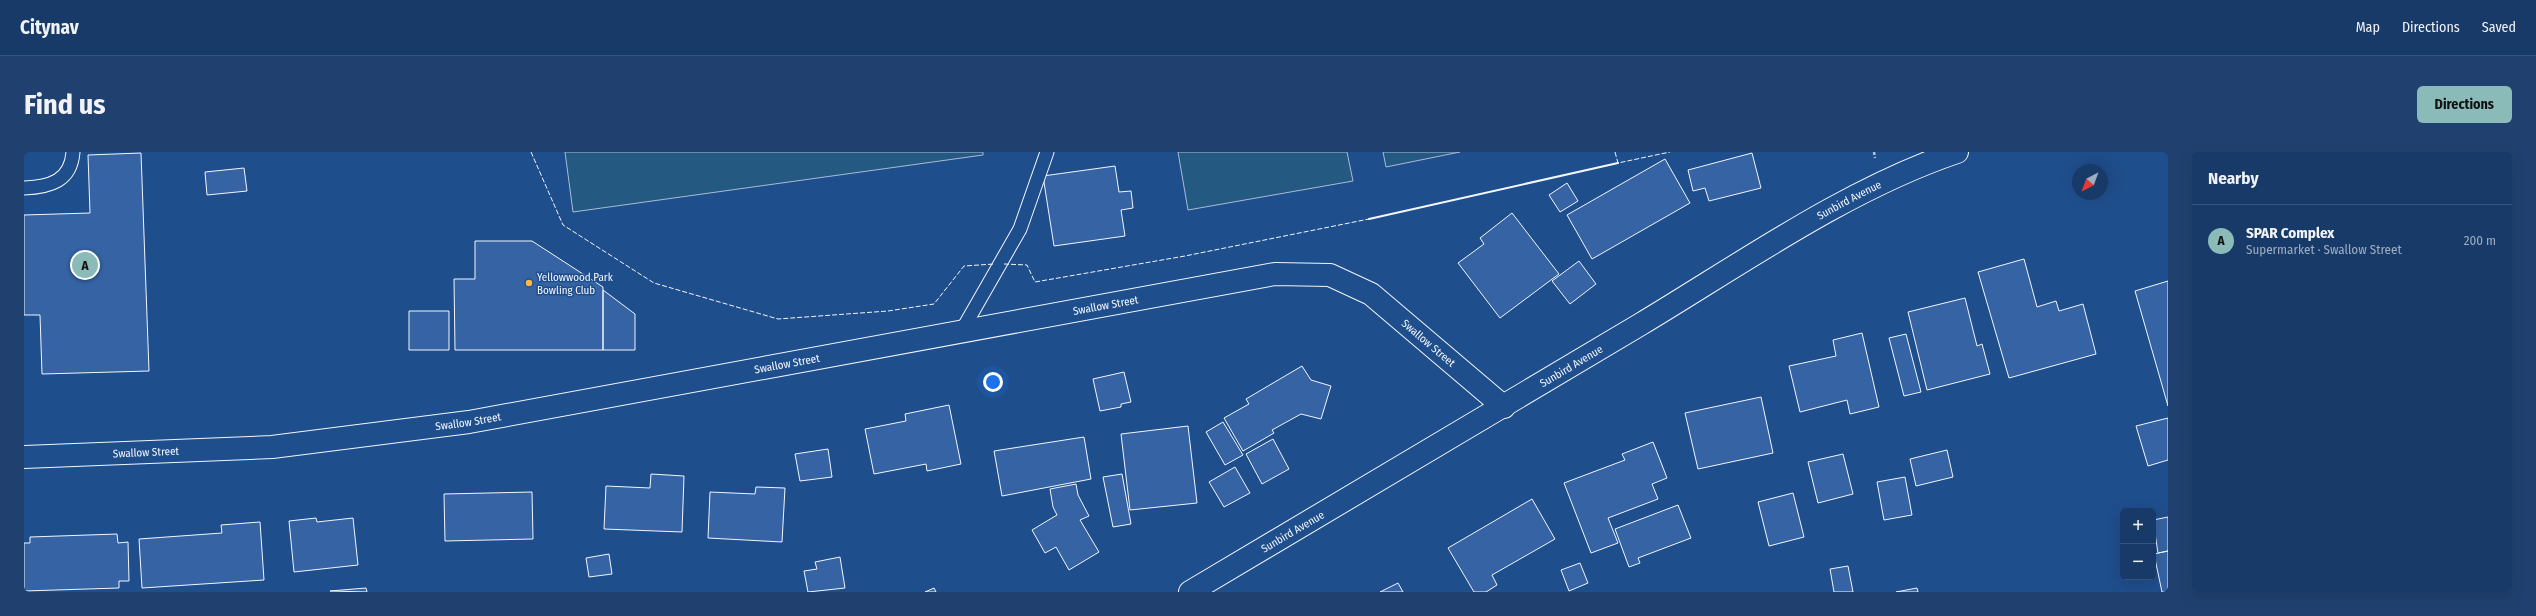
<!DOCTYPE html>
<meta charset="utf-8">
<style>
body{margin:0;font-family:"Fira Sans Condensed",sans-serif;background:#20416f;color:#f1f3f6}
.controls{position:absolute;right:12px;bottom:12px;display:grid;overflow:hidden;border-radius:6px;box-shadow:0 4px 16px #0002}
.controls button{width:36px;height:36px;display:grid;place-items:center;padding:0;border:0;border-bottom:1px solid #36547d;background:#173a69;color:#f1f3f6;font:20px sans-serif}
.compass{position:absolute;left:2048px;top:12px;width:36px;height:36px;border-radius:50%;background:#173a69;box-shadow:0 4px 16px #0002;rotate:221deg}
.you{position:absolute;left:969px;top:230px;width:14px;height:14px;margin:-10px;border:3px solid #fff;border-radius:50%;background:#1a73e8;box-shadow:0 0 0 6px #1a73e833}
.badge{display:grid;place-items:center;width:26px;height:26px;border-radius:50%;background:#8bbbb9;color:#111;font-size:13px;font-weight:700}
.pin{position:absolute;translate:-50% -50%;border:2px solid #fff;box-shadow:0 1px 4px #0006}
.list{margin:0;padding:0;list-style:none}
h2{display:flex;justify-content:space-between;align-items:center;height:52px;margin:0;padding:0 16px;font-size:17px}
h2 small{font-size:13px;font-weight:400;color:#9eadc0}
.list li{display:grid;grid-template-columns:26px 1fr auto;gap:12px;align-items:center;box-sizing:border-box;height:72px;padding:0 16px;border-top:1px solid #36547d}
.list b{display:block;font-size:15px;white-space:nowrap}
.list p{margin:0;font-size:13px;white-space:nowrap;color:#9eadc0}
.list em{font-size:13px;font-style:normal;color:#9eadc0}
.map{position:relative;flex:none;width:2144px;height:440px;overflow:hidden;border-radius:6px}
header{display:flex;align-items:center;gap:24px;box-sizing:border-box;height:56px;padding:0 20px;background:#173a69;border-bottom:1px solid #36547d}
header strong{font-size:19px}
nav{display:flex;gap:22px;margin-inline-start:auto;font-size:14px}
.intro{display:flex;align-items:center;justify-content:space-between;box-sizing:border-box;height:96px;padding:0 24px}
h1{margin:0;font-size:28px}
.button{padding:10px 18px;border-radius:6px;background:#8bbbb9;color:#111;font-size:14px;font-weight:700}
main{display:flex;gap:24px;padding:0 24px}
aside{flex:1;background:#173a69;border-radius:6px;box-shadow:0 4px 16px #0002}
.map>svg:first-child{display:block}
</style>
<header>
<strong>Citynav</strong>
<nav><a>Map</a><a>Directions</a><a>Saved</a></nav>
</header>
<div class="intro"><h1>Find us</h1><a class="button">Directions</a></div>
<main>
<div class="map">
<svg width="2144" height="440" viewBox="0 0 2144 440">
<rect width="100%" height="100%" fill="#1f4e8c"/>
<!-- green -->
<path fill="#245a82" stroke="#a8bbd7" d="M541 0H959V3L549 60Z
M1154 0H1323L1329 29 1164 58Z
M1359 0H1436L1362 15Z"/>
<!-- building -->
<path fill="#3563a3" stroke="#f2f6ff" d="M117 1 125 219 18 222 16 163H0V63L66 61 64 3Z
M1728 1 1737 36 1685 49 1681 36 1669 39 1664 18Z
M1641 7 1666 51 1568 107 1543 63Z
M1091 14 1095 40 1107 39 1109 56 1097 58 1101 84 1030 94 1019 24Z
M220 16 223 39 183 43 181 20Z
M1543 31 1554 49 1536 60 1525 43Z
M1488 61 1535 122 1476 166 1434 111 1460 92 1456 86Z
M451 89H508L579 135V198H431L430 127H451Z
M2000 107 2013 155 2032 149 2035 159 2059 152 2072 202 1985 226 1954 120Z
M1555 109 1572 132 1546 152 1528 129Z
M2144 129V254L2111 139Z
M579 138 611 162V198H579Z
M1941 146 1953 194 1958 192 1966 222 1903 238 1884 160Z
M385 159H425V198H385Z
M1838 181 1855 255 1826 262 1823 248 1776 260 1765 214 1812 204 1809 188Z
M1882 182 1897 240 1880 244 1865 186Z
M1278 214 1287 228 1307 234 1297 267 1277 262 1248 278 1250 281 1219 299 1200 266 1225 252 1222 247Z
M1100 220 1107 250 1097 252V255L1076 259 1069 227Z
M1737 245 1749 301 1674 317 1661 261Z
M925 253 937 312 903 319 902 312 850 322 841 277 882 269 881 262Z
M2144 266V308L2124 314 2112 274Z
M1199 270 1219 303 1201 313 1182 280Z
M1164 274 1173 351 1106 358 1097 282Z
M1060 285 1067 327 978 344 970 299Z
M1249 287 1265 317 1238 332 1222 302Z
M1629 290 1643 326 1628 332 1634 347 1584 366 1594 391 1567 401 1540 331 1601 308 1598 302Z
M804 297 808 325 776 329 771 302Z
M1923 298 1929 325 1892 334 1886 307Z
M1819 302 1829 342 1794 351 1784 310Z
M1211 315 1226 341 1200 355 1185 330Z
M627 322 660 324 658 380 580 377 582 334 626 336Z
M1098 322 1107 372 1089 375 1079 325Z
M1881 325 1888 363 1860 368 1853 330Z
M1052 332 1054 343 1065 364 1056 368 1075 400 1045 418 1032 395 1021 401 1008 378 1033 363 1029 355 1026 337Z
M732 335 761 336 758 390 684 386 686 340 731 342Z
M508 340 509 387 421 389 420 342Z
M1769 341 1780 385 1745 394 1734 350Z
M1508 347 1531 387 1468 423 1473 433 1462 440H1450L1424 396Z
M1654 353 1667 386 1614 406 1616 411 1605 415 1591 377Z
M2144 365V399L2134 401 2129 368Z
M292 366 293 370 329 366 334 413 270 420 265 369Z
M236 370 240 428 118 436 115 387 198 381 197 373Z
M93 382 94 391 104 390 105 429H95V436L0 439V391H6V385Z
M2144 399V440H2138L2130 402Z
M585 402 588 422 565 425 562 406Z
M816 405 821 436 784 440 780 419 793 417 791 410Z
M1556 411 1564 431 1545 439 1537 418Z
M1824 414 1829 440H1810L1806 417Z
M1374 431 1379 440H1356Z
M342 436 343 440 306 439Z
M910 436 912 440H901Z
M1893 436 1894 440H1872Z"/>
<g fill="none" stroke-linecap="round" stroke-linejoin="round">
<!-- service casing -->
<g stroke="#f2f6ff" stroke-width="15">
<path id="service" d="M0 36C26 35 47 29 49 0
M937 180 996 77 1023 0"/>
</g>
<!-- minor casing -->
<g stroke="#f2f6ff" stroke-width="24">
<g id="minor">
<path id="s1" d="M0 305 248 295 445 270 1251 122 1306 123 1347 142 1480 255"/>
<path id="s2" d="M1166 440C1317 351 1468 262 1617 172 1717 112 1823 37 1933 0"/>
</g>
</g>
<!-- path -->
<path stroke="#b3c4dc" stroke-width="2.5" stroke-dasharray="3 2" stroke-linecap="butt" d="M1850 0 1851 6"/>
<!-- service -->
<use href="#service" stroke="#1f4e8c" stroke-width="13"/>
<!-- minor -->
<use href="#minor" stroke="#1f4e8c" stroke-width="22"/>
<!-- fence -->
<path stroke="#f2f6ff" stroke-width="1" stroke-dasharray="5 2" stroke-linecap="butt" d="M507 0 539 73 630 131 754 167 864 159 910 152 940 114 970 112
M1591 0 1594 11 1646 0
M980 112 1003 113 1011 130 1161 104 1345 67"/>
<!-- wall -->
<path stroke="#f2f6ff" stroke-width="2" d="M1345 67 1594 11"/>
</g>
<!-- markers -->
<circle fill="#ffb74d" stroke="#1f4e8c" stroke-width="1.5" cx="505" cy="131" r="4"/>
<g text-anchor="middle" stroke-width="3" stroke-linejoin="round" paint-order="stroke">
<!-- street labels -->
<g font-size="11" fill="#f2f6ff" stroke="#1f4e8c">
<text dy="4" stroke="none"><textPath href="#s2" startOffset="767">Sunbird Avenue</textPath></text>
<text dy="4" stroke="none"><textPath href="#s1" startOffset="1094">Swallow Street</textPath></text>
<text dy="4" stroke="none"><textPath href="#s1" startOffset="1442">Swallow Street</textPath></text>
<text dy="4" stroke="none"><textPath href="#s1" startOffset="770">Swallow Street</textPath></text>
<text dy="4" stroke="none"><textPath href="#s2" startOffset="443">Sunbird Avenue</textPath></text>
<text dy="4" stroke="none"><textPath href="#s1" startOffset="446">Swallow Street</textPath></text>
<text dy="4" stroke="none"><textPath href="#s1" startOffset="122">Swallow Street</textPath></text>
<text dy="4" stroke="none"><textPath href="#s2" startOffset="119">Sunbird Avenue</textPath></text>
</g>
<!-- poi labels -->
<g font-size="11" fill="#f2f6ff" stroke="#1f4e8c" text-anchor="start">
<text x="513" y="129">Yellowwood Park<tspan x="513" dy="13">Bowling Club</tspan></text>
</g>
</g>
</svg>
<div class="controls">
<button>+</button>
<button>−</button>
</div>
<svg class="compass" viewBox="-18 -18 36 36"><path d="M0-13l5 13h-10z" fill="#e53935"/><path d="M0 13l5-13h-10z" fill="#9eadc0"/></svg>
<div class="you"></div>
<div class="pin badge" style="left:61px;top:113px">A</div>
</div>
<aside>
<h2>Nearby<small></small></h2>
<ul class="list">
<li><span class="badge">A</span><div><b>SPAR Complex</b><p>Supermarket · Swallow Street</p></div><em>200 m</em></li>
</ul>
</aside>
</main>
